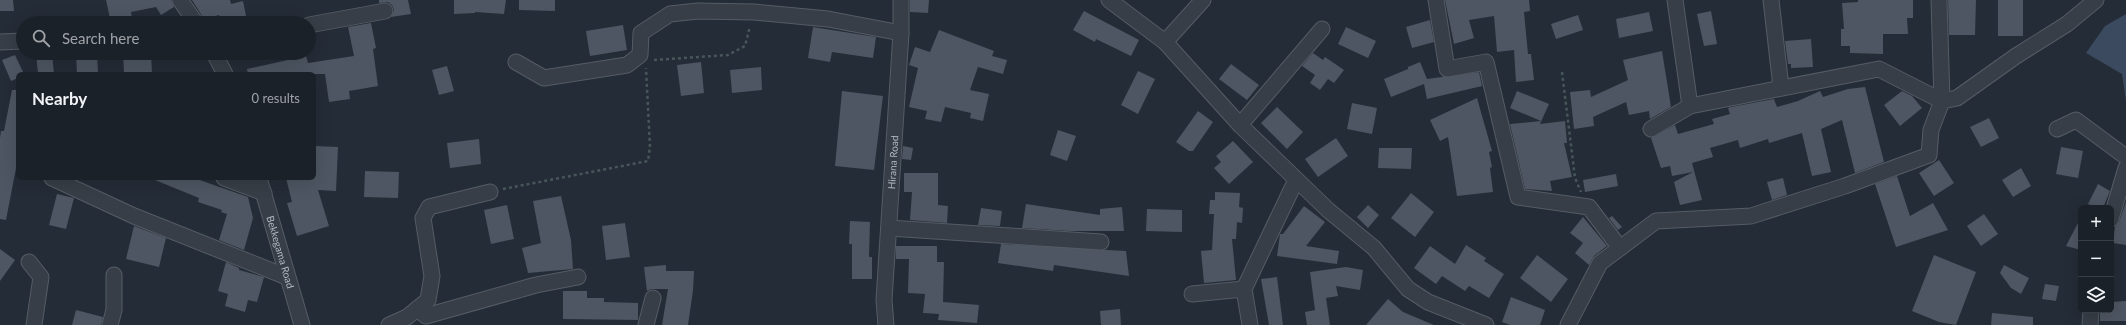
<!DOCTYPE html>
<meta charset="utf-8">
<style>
body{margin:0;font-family:Lato,sans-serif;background:#282e35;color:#f1f3f6}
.controls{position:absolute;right:12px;bottom:12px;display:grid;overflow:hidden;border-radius:6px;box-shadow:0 4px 16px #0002}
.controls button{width:36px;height:36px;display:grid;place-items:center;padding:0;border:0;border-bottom:1px solid #393e46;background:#1b2129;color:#f1f3f6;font:20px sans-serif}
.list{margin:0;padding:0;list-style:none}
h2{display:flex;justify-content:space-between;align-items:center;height:52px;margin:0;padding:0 16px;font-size:17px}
h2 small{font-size:13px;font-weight:400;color:#a0a3a8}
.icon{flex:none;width:22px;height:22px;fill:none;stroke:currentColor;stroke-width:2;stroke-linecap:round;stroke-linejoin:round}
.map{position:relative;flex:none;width:2126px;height:325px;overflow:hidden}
.search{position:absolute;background:#1b2129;box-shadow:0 4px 16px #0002;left:16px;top:16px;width:300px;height:44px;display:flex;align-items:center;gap:10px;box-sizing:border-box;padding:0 14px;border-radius:22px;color:#a0a3a8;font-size:15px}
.panel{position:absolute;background:#1b2129;box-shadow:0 4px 16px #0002;left:16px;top:72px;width:300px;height:108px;border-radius:6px}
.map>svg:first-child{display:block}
</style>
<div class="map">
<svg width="2126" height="325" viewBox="0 0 2126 325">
<rect width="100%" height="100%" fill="#242c37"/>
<!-- water -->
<path fill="#3b4a5e" d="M2126 14V101L2122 74 2086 53 2105 26Z"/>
<!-- building -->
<path fill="#4d5662" d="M0 0H13L14 11H0Z
M106 0H171L174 7 161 15 156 7 131 12 132 18 111 23Z
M192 0H230L231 4 243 1 247 21 221 23 219 15 204 19Z
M379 0H408L411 14 391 17 394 10 392 5 388 2 379 3Z
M454 0H506L504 14 475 12V13L454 14Z
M519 0H555V11L519 10Z
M910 0H929L928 13 910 12Z
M1445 0H1529L1530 11 1524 12 1528 54H1531L1534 80 1516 82 1514 50 1497 52 1494 16 1469 20 1474 38 1454 44Z
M1858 0H1913V18H1907L1908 34H1883V54L1850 53V46H1841V29H1844L1842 3 1858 2Z
M1948 0H1976L1975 35H1949Z
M1998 0H2023V36H1998Z
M1084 11 1139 40 1131 56 1096 39 1095 42 1073 30Z
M1711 11 1717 44 1704 46 1697 14Z
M1649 12 1653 31 1619 38 1616 19Z
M1578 15 1583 30 1556 39 1551 24Z
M1430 20 1434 42 1412 48 1406 27Z
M371 23 376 48 373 49 378 86 349 91 350 99 329 102 325 74H248L247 69 306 56 308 63 354 56 348 27Z
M623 25 627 50 590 56 586 31Z
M813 27 876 37 873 58 832 52 830 62 808 58Z
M1346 27 1376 41 1368 58 1338 44Z
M939 30 994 51 992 56 1007 60 1003 74 978 67 970 90 989 94 983 121 970 118 971 113 945 107 941 122 925 119 927 111 909 107 918 68 909 65 915 47 930 52Z
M1811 39 1813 67 1791 68V64H1788L1785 41Z
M1662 51 1671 107 1650 119 1649 111 1629 115 1626 102 1593 117 1594 126 1574 129 1570 92 1590 90 1591 97 1628 80 1623 60Z
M36 53H52L54 74H38Z
M76 53H97L98 74H77Z
M123 53H151L152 74H124Z
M1313 53 1323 60 1325 57 1344 70 1334 83 1328 79 1320 90 1310 83 1315 75 1302 66Z
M15 55 24 74H18V78L11 81 2 60Z
M701 62 704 93 681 96 677 65Z
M1420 62 1427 79 1479 72 1482 86 1427 99 1424 84 1391 97 1384 79 1408 69V67Z
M1231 64 1259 85 1247 100 1219 79Z
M447 66 454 91 439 95 432 70Z
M761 67 762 90 732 93 730 70Z
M1138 71 1155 79 1138 114 1121 105Z
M1865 87 1884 162 1855 173 1842 120 1821 129 1831 172 1812 176 1802 133 1769 143 1768 139 1740 148 1738 140 1710 148 1713 157 1692 163 1702 200 1680 205 1674 182 1693 172 1672 176 1670 166 1661 168 1651 138 1675 125 1678 134 1714 124 1712 119 1730 114 1728 108 1731 107 1774 99 1777 107 1798 101 1820 91 1823 97 1848 89Z
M12 90H18V163H17L6 220 0 219V138L1 131H4Z
M842 91 883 96 874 170 835 166Z
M1517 91 1549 104 1540 124 1565 121 1567 143H1564L1572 177 1550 181 1552 191 1525 189 1510 124 1541 121 1510 108Z
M1902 91 1912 96 1922 108 1900 126 1884 105Z
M1477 98 1492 151 1489 152 1492 167 1490 168 1493 192 1457 196 1448 137 1440 141 1430 120Z
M1352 103 1377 108 1372 134 1347 129Z
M1277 107 1303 132 1287 149 1261 123Z
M1198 111 1213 122 1193 151H1189L1176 142Z
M1989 118 1999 138 1981 147 1970 127Z
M1058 130 1076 136 1067 161 1050 155Z
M1336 138 1348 156 1318 177 1305 159Z
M479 139 481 164 450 168 447 143Z
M1233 141 1253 162 1229 184 1214 168 1221 162 1216 156Z
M314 146 338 147 336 191 318 190 329 226 297 236 287 203 292 202 286 178H314Z
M903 146 913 148 911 160 902 159Z
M2061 147 2083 151 2078 178 2056 174Z
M1379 148H1412L1411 169 1378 168Z
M1939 160 1954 183 1934 196 1919 173Z
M2021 168 2031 186 2013 197 2002 180Z
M365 171 399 172 398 198 364 197Z
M904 173H938V205L948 206 947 223 910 220 912 192H904Z
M1616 174 1618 186 1585 192 1583 180Z
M1897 176 1910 216 1933 203 1948 230 1896 247 1875 184Z
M150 178H194L248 197 253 218 244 250 219 240 227 214 221 212 222 210 198 202 199 198Z
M1783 178 1787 195 1772 200 1767 182Z
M2098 184 2110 191 2103 208H2096L2088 204Z
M1215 192 1240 193 1239 207 1243 208 1242 223 1237 222 1236 239H1232L1236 280 1204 283 1201 251 1212 250 1214 214H1209L1210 200H1215Z
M1411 193 1434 212 1415 237 1391 218Z
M57 194 74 198 66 229 49 225Z
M561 196 571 240 573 269 528 273 522 248 541 243 533 201Z
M2126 202V245L2113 243 2115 227 2119 222Z
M1026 204 1100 215V209L1122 207 1124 231H1069L1022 228Z
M507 205 514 239 491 244 484 210Z
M1368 205 1379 215 1368 228 1357 217Z
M1304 206 1325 222 1306 246 1339 251 1337 264 1277 256 1280 234H1283Z
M981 208 1002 211 1000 226 978 225Z
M1147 209 1182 210V232L1146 231Z
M1606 214 1609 218 1612 216 1622 227 1618 230Z
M1984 214 1998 234 1981 246 1967 226Z
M1583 217 1607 246 1594 256 1589 265 1575 253 1583 243 1570 233Z
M2081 217V250L2066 246Z
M850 221 870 222 869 257H872V279H852V244H849Z
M625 223 630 257 606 260 602 226Z
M134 226 166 238 159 267 126 259Z
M1001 244 1126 251 1129 276 1054 265 1053 271 998 263Z
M1466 245 1486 258 1484 261 1504 274 1489 298 1469 286 1465 291 1442 276 1436 284 1414 268 1430 246 1455 264Z
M896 246H937V262H944L943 302 979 305 977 323 938 320 939 314 923 313 925 294 908 293 909 259H896Z
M0 249 15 260 0 281Z
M1537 255 1568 279 1551 302 1520 278Z
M1934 255 1976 272 1956 325 1939 322 1912 311Z
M226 262 239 268V270L264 277 257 302 248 300 245 312 225 306 228 294 218 291Z
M666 265V271H694L693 291 688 325H662L668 289H651L647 291 644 267Z
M2004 265 2029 278 2021 294 2011 288 2000 273Z
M1346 267 1363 270 1360 290 1336 286 1338 296 1326 298 1330 325H1307L1305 312 1315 310 1310 272Z
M1277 277 1283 325H1269L1261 279Z
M2045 284 2059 286 2056 301 2042 299Z
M563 291H587V298H604V302L638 303V320L563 319Z
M1511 297 1545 310 1540 325H1510L1502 322Z
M1388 299 1403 312 1434 325H1366Z
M2126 301V321H2100V310H2111V302Z
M1120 309 1121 325H1101L1100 311Z
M76 310 103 317 101 325H72Z
M1992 313 2033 317V325H1991Z"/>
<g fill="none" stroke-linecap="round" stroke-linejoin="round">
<!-- minor casing -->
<g stroke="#555c65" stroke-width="17">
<g id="minor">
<path d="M180 0 196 23"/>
<path d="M1109 0 1165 42 1240 125 1328 210 1374 248 1408 289 1428 302 1486 325"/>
<path d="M1436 0 1447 69 1486 62 1518 197 1589 207 1620 248"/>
<path d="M1675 0 1690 106"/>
<path d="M1771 0 1781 87"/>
<path d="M309 25 385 11"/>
<path d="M0 42 23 41"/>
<path d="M1165 42 1203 0"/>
<path d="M214 53 225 74"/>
<path d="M516 62 544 78 627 65 640 55 641 33 670 14 698 11 754 12 828 19 901 33"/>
<path d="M1240 125 1322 29"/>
<path d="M1651 129 1690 106 1879 69 1942 101 1957 98 2016 56 2067 24 2096 0"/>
<path d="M2057 129 2076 120 2126 157"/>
<path d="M52 178 134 216 287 277"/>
<path d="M224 178 264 193"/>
<path id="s1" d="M259 178 302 325"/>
<path d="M2111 219 2126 168"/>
<path d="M889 228 1101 242"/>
<path d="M29 262 41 277 34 325"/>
<path d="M1192 294 1244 289"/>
<path d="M417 309 426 316 536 285 578 277"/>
<path d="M110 325 114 310V275"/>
<path d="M389 325 407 317 428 300 432 276 423 218 429 207 490 192"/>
<path d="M646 325 653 298"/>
<path id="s2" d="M886 325 884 300 901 33V0"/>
<path d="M1250 325 1244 289 1296 180"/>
<path d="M1568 325 1600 263 1656 221 1751 216 1845 186 1929 155 1931 130 1942 101 1939 0"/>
<path d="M2090 325 2091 310"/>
</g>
</g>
<!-- path -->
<path stroke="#475759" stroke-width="2.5" stroke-dasharray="3 3" stroke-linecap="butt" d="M654 60 728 55 745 46 750 26
M1562 72 1575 178 1581 192
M503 189 648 161 650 147 646 68"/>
<!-- minor -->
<use href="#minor" stroke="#373e47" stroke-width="15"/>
</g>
<g text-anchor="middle" stroke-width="3" stroke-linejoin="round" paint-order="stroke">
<!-- street labels -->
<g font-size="10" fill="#b2b9c3" stroke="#1d232c">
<text dy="4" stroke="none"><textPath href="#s2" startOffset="163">Hirana Road</textPath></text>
<text dy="4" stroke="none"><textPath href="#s1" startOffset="77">Bekkegama Road</textPath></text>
</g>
</g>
</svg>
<div class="controls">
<button>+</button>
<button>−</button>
<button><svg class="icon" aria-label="layers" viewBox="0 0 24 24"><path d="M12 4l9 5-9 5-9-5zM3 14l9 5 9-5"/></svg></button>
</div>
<div class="search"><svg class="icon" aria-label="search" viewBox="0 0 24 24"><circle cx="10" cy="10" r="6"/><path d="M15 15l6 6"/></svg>Search here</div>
<section class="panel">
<h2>Nearby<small>0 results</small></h2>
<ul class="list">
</ul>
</section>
</div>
